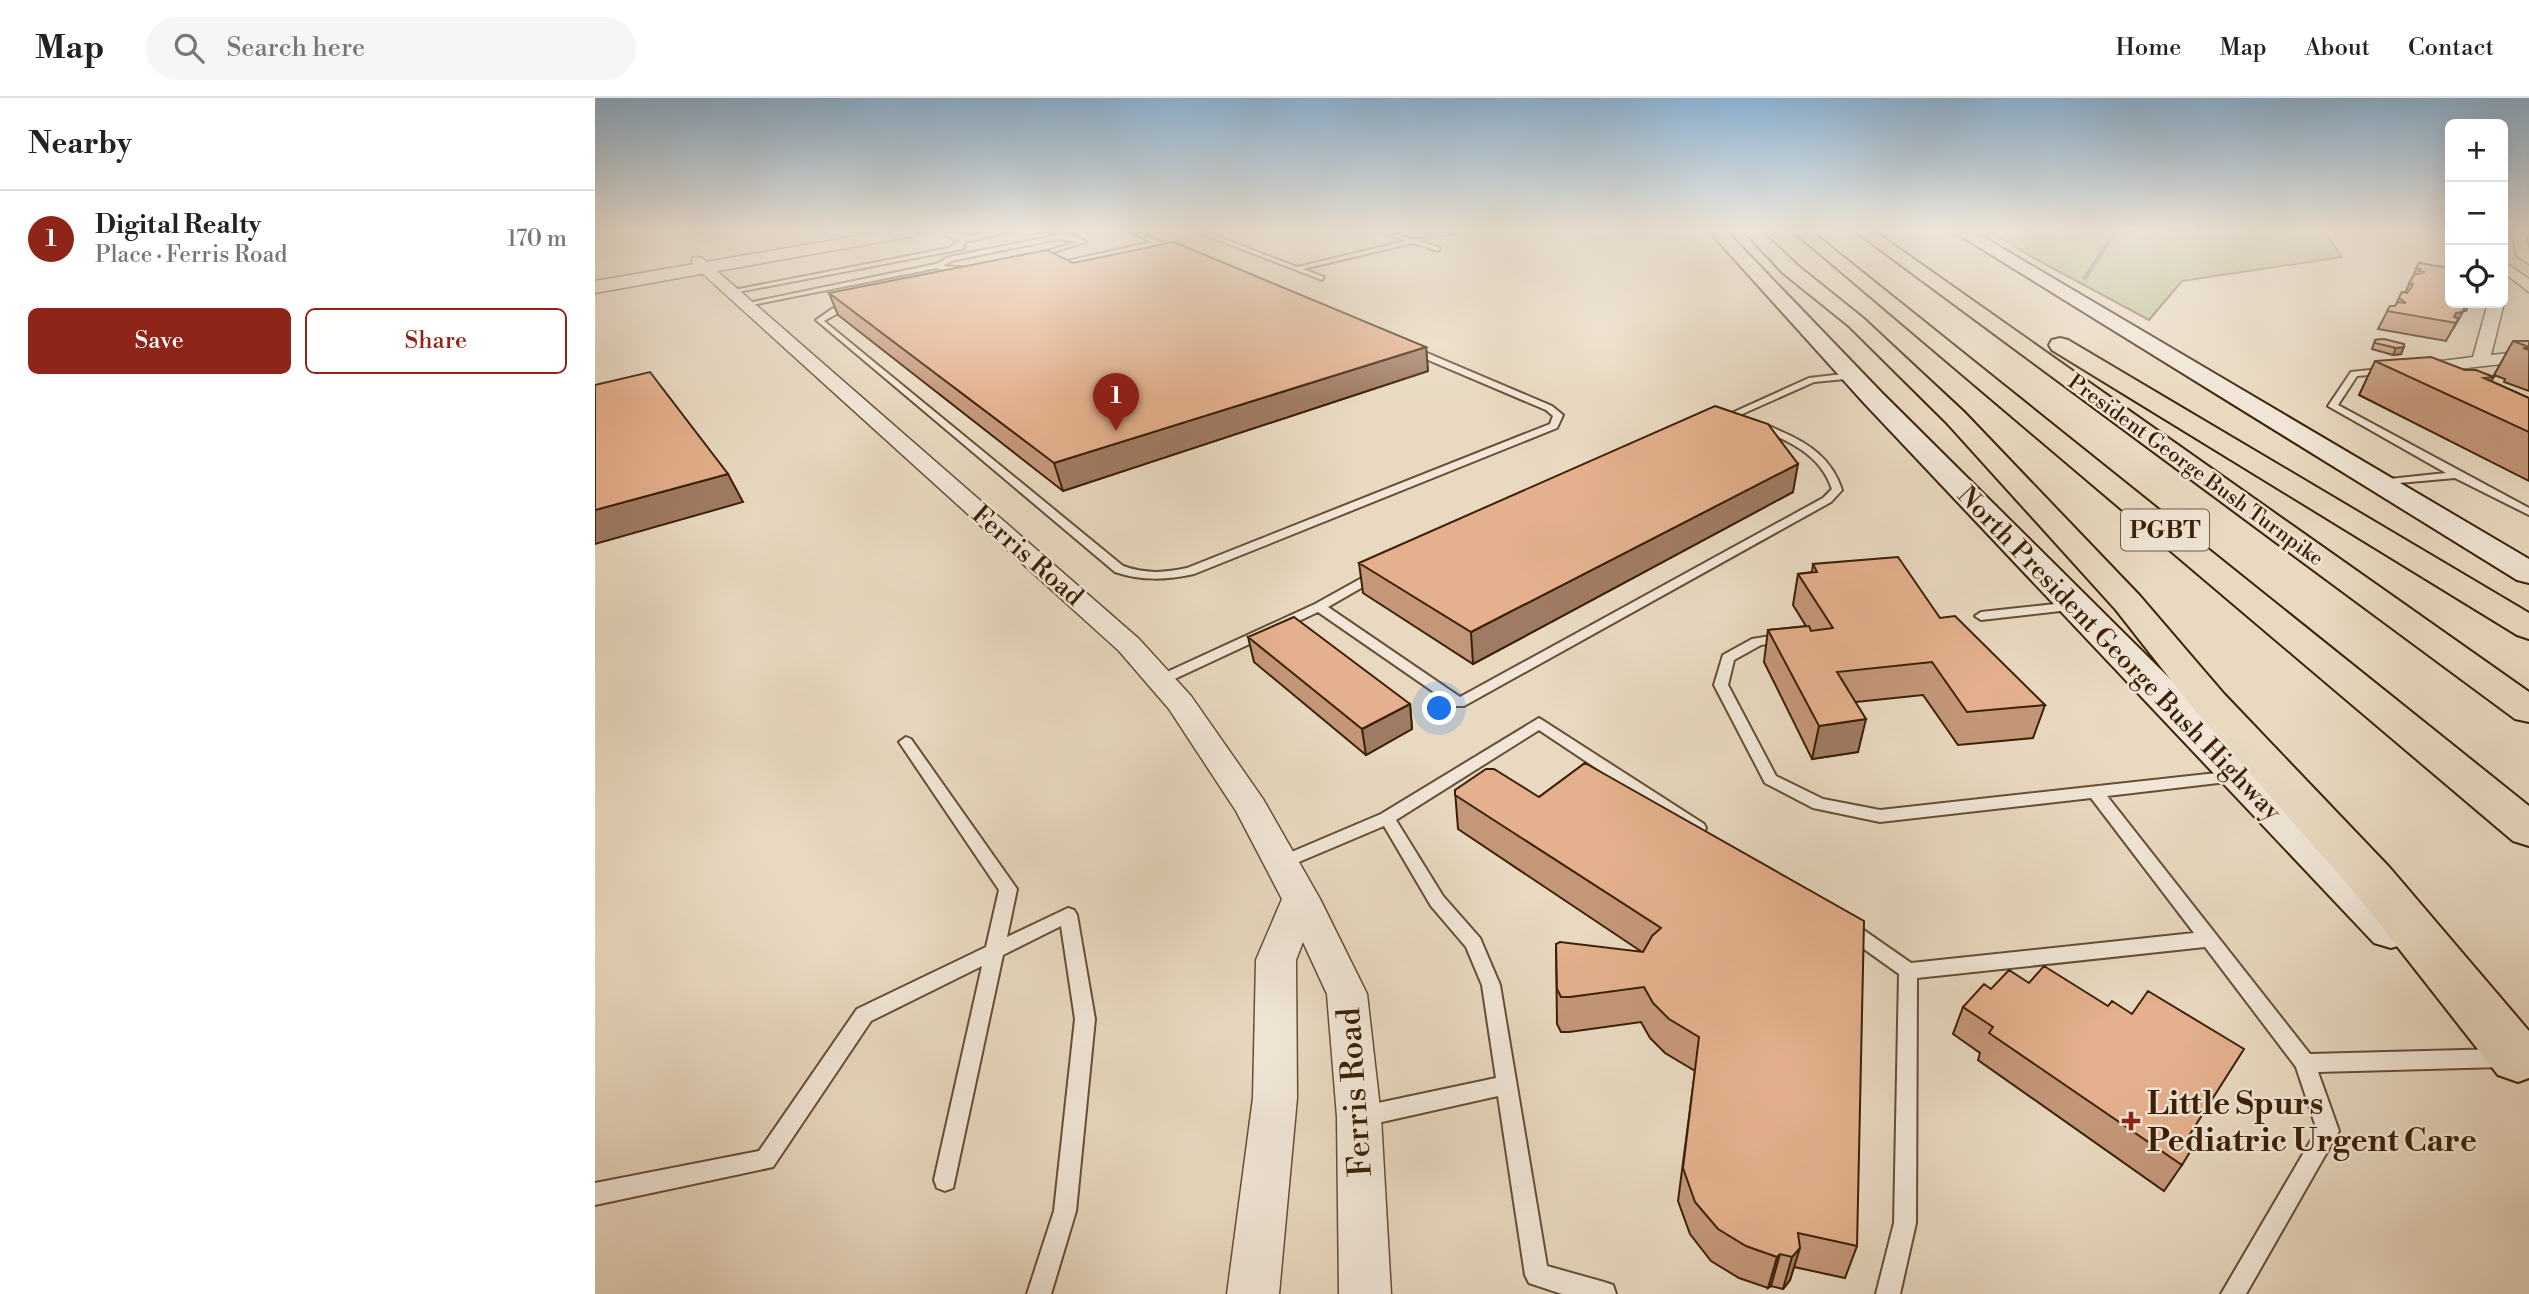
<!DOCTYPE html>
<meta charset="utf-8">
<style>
body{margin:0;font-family:"Libre Bodoni",serif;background:#f6f6f6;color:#222}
.controls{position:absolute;right:21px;top:21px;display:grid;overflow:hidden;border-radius:10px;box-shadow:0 7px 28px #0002}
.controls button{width:63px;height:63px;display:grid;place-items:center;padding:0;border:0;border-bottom:2px solid #e0e0e0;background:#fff;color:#222;font:35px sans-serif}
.you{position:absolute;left:845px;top:611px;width:24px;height:24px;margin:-18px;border:5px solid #fff;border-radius:50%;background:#1a73e8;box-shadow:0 0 0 10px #1a73e833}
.badge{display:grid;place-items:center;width:46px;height:46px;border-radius:50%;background:#8f2418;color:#fff;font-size:23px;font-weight:700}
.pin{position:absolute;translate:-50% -58px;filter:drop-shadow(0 2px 4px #0008)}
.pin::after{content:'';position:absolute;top:37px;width:24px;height:21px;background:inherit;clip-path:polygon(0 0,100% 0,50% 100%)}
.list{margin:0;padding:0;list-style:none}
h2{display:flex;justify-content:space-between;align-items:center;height:91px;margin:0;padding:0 28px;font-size:30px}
h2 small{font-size:23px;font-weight:400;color:#767676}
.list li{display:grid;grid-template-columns:46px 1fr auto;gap:21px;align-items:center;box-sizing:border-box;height:98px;padding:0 28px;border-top:2px solid #e0e0e0}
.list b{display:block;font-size:26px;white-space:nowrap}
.list p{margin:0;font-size:23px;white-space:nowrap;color:#767676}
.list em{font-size:23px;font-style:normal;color:#767676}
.actions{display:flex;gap:14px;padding:21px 28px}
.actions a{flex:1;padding:16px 0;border:2px solid #8f2418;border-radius:10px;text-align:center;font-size:24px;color:#8f2418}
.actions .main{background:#8f2418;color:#fff}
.icon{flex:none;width:38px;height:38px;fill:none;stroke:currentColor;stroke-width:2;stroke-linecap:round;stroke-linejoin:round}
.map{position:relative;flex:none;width:1934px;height:1196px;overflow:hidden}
header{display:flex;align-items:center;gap:42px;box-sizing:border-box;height:98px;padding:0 35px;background:#fff;border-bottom:2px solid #e0e0e0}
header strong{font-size:33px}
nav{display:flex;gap:38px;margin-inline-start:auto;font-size:24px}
.search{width:490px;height:63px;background:#f6f6f6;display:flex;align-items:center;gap:18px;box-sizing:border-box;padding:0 24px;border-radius:38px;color:#767676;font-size:26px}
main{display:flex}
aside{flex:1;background:#fff}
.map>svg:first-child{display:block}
</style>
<header>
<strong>Map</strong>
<div class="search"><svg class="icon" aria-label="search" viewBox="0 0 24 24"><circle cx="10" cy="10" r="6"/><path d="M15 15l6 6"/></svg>Search here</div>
<nav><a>Home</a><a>Map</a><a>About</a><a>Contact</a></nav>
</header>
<main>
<aside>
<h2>Nearby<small></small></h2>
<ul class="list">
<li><span class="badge">1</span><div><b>Digital Realty</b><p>Place · Ferris Road</p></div><em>170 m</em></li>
</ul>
<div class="actions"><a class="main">Save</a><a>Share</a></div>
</aside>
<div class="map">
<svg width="1934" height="1196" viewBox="0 0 1934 1196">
<rect width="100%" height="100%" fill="#e9d9c1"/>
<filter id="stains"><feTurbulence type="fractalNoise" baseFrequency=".00286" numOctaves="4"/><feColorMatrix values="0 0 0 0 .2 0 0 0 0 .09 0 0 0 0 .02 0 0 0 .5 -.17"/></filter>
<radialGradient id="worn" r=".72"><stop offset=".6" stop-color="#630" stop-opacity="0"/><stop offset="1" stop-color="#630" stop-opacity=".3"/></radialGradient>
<!-- green -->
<path fill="#babe91" stroke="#7b6f4b" stroke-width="2" d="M1394 133H1738L1730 135 1747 159 1587 183 1554 222 1437 159Z"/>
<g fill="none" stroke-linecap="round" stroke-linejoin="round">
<!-- stream -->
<path stroke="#777b75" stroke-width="4.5" d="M1490 180 1521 133"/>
<!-- service casing -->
<g stroke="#674e34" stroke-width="4">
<path id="service" d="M343 133 372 139 406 133H418L374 143 367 147 370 149 367 151 138 195 134 193 354 150 365 142 357 141Z
M533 133H541L586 153 581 154 563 147 457 169 454 167 557 144Z
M600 133H608L702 169 811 143 783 133C796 133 806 140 818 141 833 142 849 132 864 133L825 143 845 150 843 153 818 145 708 171 729 179 727 182Z
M463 137 481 138 491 144 438 160 435 158 483 144 463 141 356 163 348 168 376 170 374 173H350L342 170 152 208 148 206 341 166 354 159Z
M259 206 263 208 262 210 243 215 229 223 528 468C550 476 570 475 592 470L955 326 958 318 951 312 812 253V249H818L957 308 968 317 962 330 599 476C571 482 547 483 520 474L221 222 237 211Z
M1794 270 1797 271V275L1762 278 1743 307 1934 410V417L1860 380 1781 387V383L1785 382 1851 375 1733 308 1756 274Z
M1257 275 1260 276V280L1219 284 1127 325 1119 323 1214 280Z
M1159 325C1168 324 1176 329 1185 333 1214 345 1237 361 1247 392L1236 404 869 608H859L723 514 571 585H561L559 582 561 579 720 506 783 471 789 475 787 478 733 509 865 599 1228 400 1237 391C1225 355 1192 342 1159 329Z
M1479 504 1485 508 1483 511 1386 522 1380 518 1386 514Z
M1188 536 1193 537 1195 540 1193 543 1166 547 1139 562 1133 587 1181 678 1228 701 1285 712 1640 673 1645 674 1648 678 1645 682 1640 683 1512 698 1715 956 1907 951 1914 954 1917 960 1914 966 1907 969 1723 974 1744 1033 1651 1196H1626L1722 1032 1701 969 1610 849 1322 880 1321 1125 1305 1196H1281L1299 1125 1304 876 1248 836 1245 831 1248 826 1254 824 1260 826 1316 865 1599 835 1496 700 1285 724 1218 710 1170 685 1119 587 1128 557 1157 541Z
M944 620 1109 726 1111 730 1109 734H1097L944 632 801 722 848 798 885 840 905 887 952 1168 1009 1184 1018 1187 1021 1196H967L934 1185 930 1177 903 998 769 1028 762 1025 758 1018 762 1011 769 1008 901 980 887 887 871 849 836 808 789 728 692 769 686 771 680 769 678 765 680 761 786 716Z
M311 639 316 641 422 791 412 839 473 810 479 812 482 817 500 921 481 1113 456 1196H432L459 1113 480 921 466 828 408 857 358 1090 350 1093 342 1090 339 1082 387 868 276 923 178 1069 0 1107V1085L164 1053 262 911 391 849 404 792 304 644Z"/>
</g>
<!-- minor casing -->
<g stroke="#674e34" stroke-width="3">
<path id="minor" d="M1916 133H1929L1934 151V166L1922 158Z
M102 159 107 160 544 541 596 598 668 701 725 801 772 896 786 1019 796 1196H744L742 1019 732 896 708 844 701 862 702 1000 684 1196H632L658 1000 661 862 687 801 641 713 574 611 524 553 97 166V160Z
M1908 163 1934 181V194L1908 174Z
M1908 203 1909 205 1896 257 1934 253V263L1845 273 1839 272 1836 268 1839 264 1878 259 1893 205Z"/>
</g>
<!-- tertiary casing -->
<g stroke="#674e34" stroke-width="3">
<path id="tertiary" d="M292 133H326L318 138 0 195V183Z"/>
</g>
<!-- secondary casing -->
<g stroke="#3c2005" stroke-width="4">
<path id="secondary" d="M1114 133H1131L1287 295 1813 817 1821 831 1813 845 1796 850 1779 845 1269 305Z
M1358 133H1378L1934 461V485L1922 482Z"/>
</g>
<!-- motorway casing -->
<g stroke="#3c2005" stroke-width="4">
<path id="motorway" d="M1149 133H1166L1202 167 1268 220 1369 314 1545 498 1629 596 1795 770 1934 933V980L1923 984 1903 977 1761 796 1601 614 1521 512 1351 324 1254 228 1188 175Z
M1198 133H1216L1934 708V748L1918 743Z
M1260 133H1279L1934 594V624L1920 621Z
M1465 240 1473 242 1934 515V541L1922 537 1457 252 1454 247 1457 242Z"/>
</g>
<!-- service -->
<use href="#service" fill="#f1e6d7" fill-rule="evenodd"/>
<!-- minor -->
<use href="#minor" fill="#f1e6d7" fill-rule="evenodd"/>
<!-- tertiary -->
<use href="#tertiary" fill="#f1e6d7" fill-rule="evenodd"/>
<!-- secondary -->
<use href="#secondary" fill="#f1e6d7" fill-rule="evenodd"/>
<!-- motorway -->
<use href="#motorway" fill="#e9d9c1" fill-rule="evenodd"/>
</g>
<!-- wall -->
<path fill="#c49779" stroke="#3c2005" stroke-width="2" d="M478 165 831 249 833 273 468 393 243 217 234 195Z
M1824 165 1855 205H1875L1871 213H1868L1851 243 1783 231 1795 208H1800L1807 194 1810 195Z
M1789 241 1806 256 1798 257 1777 251 1780 242Z
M1918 243H1934V293L1909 284 1910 281 1899 277Z
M1780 263 1870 272 1899 279 1896 283 1934 300V383L1764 297Z
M1198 394 878 566 768 495 764 465Z
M1218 466 1345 520 1450 607 1438 640 1363 647 1328 597 1261 604 1263 654 1217 661 1169 564 1173 532 1211 528 1198 507 1203 476 1217 474Z
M653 539 815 606 817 631 771 657 659 564Z
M990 665 1262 1148 1250 1180 1199 1169 1195 1182 1188 1191 1176 1188 1173 1190 1144 1180 1116 1163 1095 1136 1083 1103 1100 973 1070 955 1055 940 1046 924 974 934H966L962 926 961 846 1047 854 863 731 860 692 944 699Z
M1368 909 1590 1044 1587 1067 1569 1093 1383 962 1385 955 1358 936Z"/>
<!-- shaded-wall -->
<path fill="#a07b63" stroke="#3c2005" stroke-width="2" d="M1872 206 1863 223 1858 231 1861 225 1856 224 1861 215Z
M831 249 833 273 468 393 459 365Z
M1809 249 1806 256 1798 257 1801 250Z
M1203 366 1198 394 878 566 876 534Z
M133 376 148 404 0 446V412Z
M815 606 817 631 771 657 767 631Z
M1271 621 1263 654 1217 661 1224 628Z
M1205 1150 1195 1182 1188 1191 1197 1159Z
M1185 1156 1176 1188 1173 1190 1182 1159Z"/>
<!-- building -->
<path fill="#e4b08d" stroke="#3c2005" stroke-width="2" d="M579 144 831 249 459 365 234 195 452 152 478 165Z
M1824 165 1855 170V205H1870L1872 206 1867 214 1861 215 1859 219 1863 220 1861 225 1792 213 1795 208H1800L1803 204 1811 205 1804 200 1807 194 1812 195 1816 190 1818 186 1814 185 1819 177 1830 174 1824 173 1825 171 1821 170Z
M1789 241 1809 246V249L1801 250 1780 245V242Z
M1918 243H1934V252L1928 250 1934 249Z
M1836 259 1870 272H1881L1899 279 1889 280 1934 300V334L1780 263Z
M55 274 133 376 0 412V287Z
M1120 308 1173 326 1203 366 876 534 764 465Z
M1303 459 1345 520 1360 518 1450 607 1372 614 1337 564 1242 574 1271 621 1224 628 1173 532 1214 528 1216 533 1238 530 1203 476 1222 474 1218 466Z
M699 519 815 606 767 631 653 539Z
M990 665 1269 823 1262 1148 1203 1135 1205 1150 1197 1159 1185 1156 1182 1159 1151 1148 1123 1131 1100 1104 1088 1070 1104 939 1074 921 1058 905 1049 889 975 899H966L962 891 961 846 965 844 1048 854 1057 838 1066 830 860 697V692L891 671H899L944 699Z
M1449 868 1513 908 1517 903 1537 916 1553 893 1649 951 1590 1044 1598 1049 1587 1067 1394 935 1398 929 1368 909 1389 886 1396 891 1414 872 1434 885Z"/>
<!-- sky -->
<linearGradient id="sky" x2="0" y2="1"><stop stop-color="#8bb5d8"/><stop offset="0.44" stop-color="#f5eee3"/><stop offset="1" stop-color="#f5eee3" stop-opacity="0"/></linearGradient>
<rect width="1934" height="300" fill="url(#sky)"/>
<!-- markers -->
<path fill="#8f2418" stroke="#f1e6d7" stroke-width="2.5" d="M1532.5 1012.5h7v7h7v7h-7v7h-7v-7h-7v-7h7z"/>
<g text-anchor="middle" stroke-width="5" stroke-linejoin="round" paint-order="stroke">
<!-- far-street labels -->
<g font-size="21" fill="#3c2005" stroke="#f1e6d7">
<text transform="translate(1601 372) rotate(36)" y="7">President George Bush Turnpike</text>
</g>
<!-- shield labels -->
<rect fill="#f1e6d7" stroke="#725b44" stroke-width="2" x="1526" y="411.5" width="88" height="41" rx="5"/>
<g font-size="24" font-weight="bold" fill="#3c2005">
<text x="1570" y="440">PGBT</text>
</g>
<!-- street labels -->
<g font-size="26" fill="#3c2005" stroke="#f1e6d7">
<text transform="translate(433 457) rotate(41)" y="9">Ferris Road</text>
<text transform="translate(1525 555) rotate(46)" y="9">North President George Bush Highway</text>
</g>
<!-- near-street labels -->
<g font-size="32" fill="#3c2005" stroke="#f1e6d7">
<text transform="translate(759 994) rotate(-94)" y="11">Ferris Road</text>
</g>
<!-- near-poi labels -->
<g font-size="32" font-weight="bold" fill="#3c2005" stroke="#f1e6d7" text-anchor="start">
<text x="1552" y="1016">Little Spurs<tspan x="1552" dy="37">Pediatric Urgent Care</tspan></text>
</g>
</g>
<rect width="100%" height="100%" filter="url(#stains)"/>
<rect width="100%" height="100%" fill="url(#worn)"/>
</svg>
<div class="controls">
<button>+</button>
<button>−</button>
<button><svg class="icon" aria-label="locate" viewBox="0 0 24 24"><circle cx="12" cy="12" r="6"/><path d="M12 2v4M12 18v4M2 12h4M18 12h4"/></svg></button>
</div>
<div class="you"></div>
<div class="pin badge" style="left:521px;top:333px">1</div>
</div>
</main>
